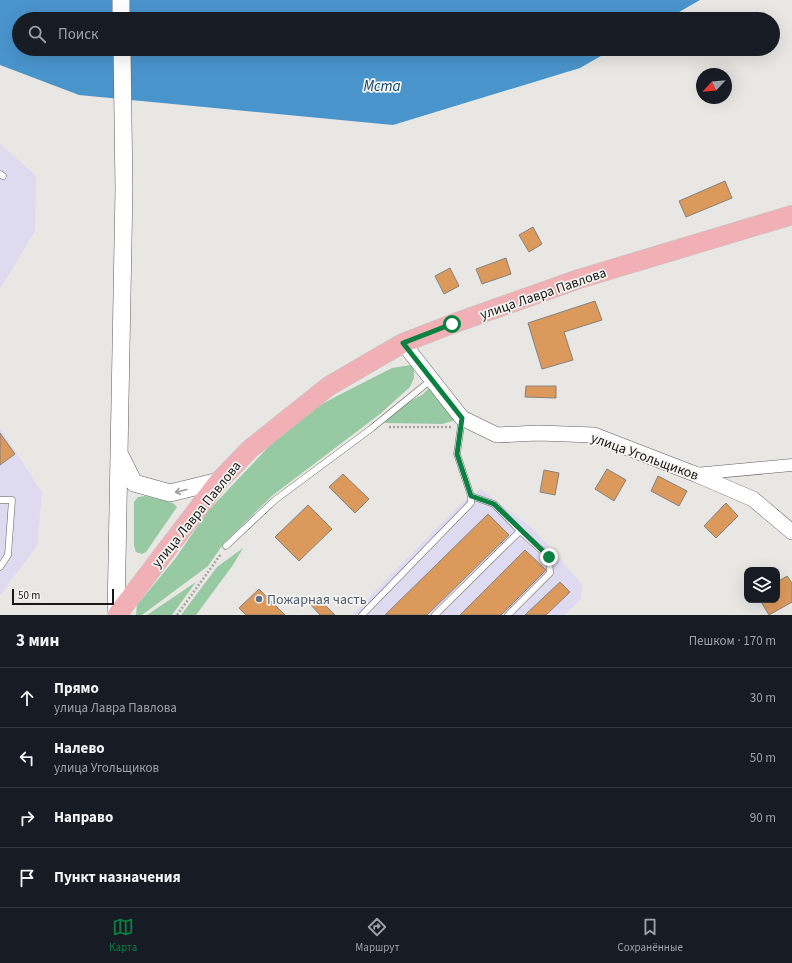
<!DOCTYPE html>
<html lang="ru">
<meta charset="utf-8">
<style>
body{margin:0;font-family:"Source Sans 3",sans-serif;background:#20242c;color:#f1f3f6}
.controls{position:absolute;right:12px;bottom:12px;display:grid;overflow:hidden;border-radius:8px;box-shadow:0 4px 16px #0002}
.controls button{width:36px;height:36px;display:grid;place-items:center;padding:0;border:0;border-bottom:1px solid #363941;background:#171b24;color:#f1f3f6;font:20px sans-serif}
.compass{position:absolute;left:696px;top:68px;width:36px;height:36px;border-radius:50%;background:#171b24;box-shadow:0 4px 16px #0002;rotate:244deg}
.scale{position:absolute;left:12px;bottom:10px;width:102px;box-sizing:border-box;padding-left:4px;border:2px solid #181816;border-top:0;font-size:11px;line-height:14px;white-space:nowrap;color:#181816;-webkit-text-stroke:3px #f6f4f1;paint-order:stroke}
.stop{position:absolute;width:12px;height:12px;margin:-9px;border:3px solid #0b8043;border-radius:50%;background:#fff}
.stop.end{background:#0b8043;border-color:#fff;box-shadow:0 1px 4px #0008}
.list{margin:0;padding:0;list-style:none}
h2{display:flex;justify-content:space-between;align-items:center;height:52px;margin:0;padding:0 16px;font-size:17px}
h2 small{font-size:13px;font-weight:400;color:#9ea1a6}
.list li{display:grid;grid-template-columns:26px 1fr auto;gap:12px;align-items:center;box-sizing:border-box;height:60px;padding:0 16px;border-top:1px solid #363941}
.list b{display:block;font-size:15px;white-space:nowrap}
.list p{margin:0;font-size:13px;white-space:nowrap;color:#9ea1a6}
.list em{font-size:13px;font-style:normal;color:#9ea1a6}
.icon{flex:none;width:22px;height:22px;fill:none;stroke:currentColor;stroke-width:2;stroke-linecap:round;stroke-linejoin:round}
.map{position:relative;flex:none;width:792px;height:615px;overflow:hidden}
.search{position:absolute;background:#171b24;box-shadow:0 4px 16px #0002;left:12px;right:12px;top:12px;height:44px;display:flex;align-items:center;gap:10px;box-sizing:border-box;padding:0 14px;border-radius:22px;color:#9ea1a6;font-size:15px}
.sheet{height:292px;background:#171b24}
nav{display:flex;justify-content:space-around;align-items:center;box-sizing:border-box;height:56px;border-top:1px solid #363941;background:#171b24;font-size:11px;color:#9ea1a6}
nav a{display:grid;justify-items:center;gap:2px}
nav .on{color:#0b8043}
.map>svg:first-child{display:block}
</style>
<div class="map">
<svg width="792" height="615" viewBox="0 0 792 615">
<rect width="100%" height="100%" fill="#e9e7e3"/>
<!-- commercial -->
<path fill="#dedaf0" d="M0 144 36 176 35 231 0 289Z
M0 428 42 493 37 546 0 595Z
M481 489 533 529 582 584 581 599 564 615H352L460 504Z"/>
<!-- green -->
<path fill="#97c9a2" d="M411 365 414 370V378L410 387 380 414 273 495 224 543 208 566 142 615H136L137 605 175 559 208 511 275 440 302 415 337 396 392 368Z
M429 388 456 420 442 424 384 423 404 405 423 394Z
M145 496 173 503 177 507 146 552 142 554 136 552 134 546V502L138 497Z
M243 548 233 565 196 615H181L217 567Z
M196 582 172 615H147Z"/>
<!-- water -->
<path fill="#4a94cc" d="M0 0H700L667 19H19V49H613L580 68 393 125 79 95 0 65Z"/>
<!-- building -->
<path fill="#dc995c" stroke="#85827f" d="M725 181 732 198 686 217 679 201Z
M533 227 542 244 529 252 519 235Z
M506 258 511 274 482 284 476 269Z
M450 268 459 286 444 294 435 276Z
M595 301 602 320 564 332 573 360 542 369 528 323Z
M526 386H556V398L525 397Z
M0 433 15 454 0 465Z
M607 469 626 480 614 501 595 489Z
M544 470 559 473 555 495 540 492Z
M343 474 369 499 355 513 329 487Z
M658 476 687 491 679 506 651 491Z
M726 503 738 516 716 538 704 526Z
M308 505 332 529 299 561 275 537Z
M488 514 509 535 427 615H385Z
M525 550 546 570 501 615H460Z
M787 576 792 583V602L769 615 760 600H777V582Z
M560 582 570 592 546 615H525Z
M259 589 285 615H246L239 608Z
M318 598 335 615H320L311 605Z"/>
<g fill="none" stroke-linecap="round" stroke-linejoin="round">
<!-- service casing -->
<g stroke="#615f5c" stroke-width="7">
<path id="service" d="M0 174 3 176
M0 500H12L8 555 0 567
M226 546 275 500 372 428 431 380
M362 615 471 503V496L457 454 462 418
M435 615 520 531 494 504 471 496
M508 615 550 573 549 557 520 531"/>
</g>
<!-- minor casing -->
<g stroke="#615f5c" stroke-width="13">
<path id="minor" d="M695 474 792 465"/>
</g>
<!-- tertiary casing -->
<g stroke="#615f5c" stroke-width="16">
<path id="tertiary" d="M403 343 462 418 497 435 538 433 594 435 695 474 753 499 792 532"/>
</g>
<!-- secondary casing -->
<g stroke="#615f5c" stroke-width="18">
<path id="secondary" d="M121 0V19
M120 455 134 483 170 493 219 481
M116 615 124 189 122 49"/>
</g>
<!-- primary casing -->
<g stroke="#c3c3c2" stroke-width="20">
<path id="primary" d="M117 615 219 481 250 449 329 386 403 343 452 324 579 279 792 215"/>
</g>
<!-- path -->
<path stroke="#a5a3a0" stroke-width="2.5" stroke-dasharray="2 2" stroke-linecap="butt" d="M389 427H452
M177 615 221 554"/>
<!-- service -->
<use href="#service" stroke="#fff" stroke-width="6"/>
<!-- minor -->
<use href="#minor" stroke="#fff" stroke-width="12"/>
<!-- tertiary -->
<use href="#tertiary" stroke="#fff" stroke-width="15"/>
<!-- secondary -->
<use href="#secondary" stroke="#fff" stroke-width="17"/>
<!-- primary -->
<use href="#primary" stroke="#f0b0b5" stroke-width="19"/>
</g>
<!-- one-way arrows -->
<defs><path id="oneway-shaft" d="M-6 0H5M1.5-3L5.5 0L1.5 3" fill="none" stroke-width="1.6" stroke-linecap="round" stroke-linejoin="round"/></defs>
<use stroke="#979796" href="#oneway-shaft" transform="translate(181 491) rotate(166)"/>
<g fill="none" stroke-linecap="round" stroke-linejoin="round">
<!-- route -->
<path stroke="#0b8043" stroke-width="5" d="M452 324 403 343 462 418 457 454 471 496 494 504 549 557"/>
</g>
<!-- markers -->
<circle fill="#5c6f8a" stroke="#f6f4f1" stroke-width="1.5" cx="259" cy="599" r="4"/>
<g text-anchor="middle" stroke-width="3.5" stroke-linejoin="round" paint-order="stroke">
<!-- street labels -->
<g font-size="14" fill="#181816" stroke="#f6f4f1">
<text transform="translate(543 293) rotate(-19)" y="5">улица Лавра Павлова</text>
<text transform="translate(645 456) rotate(20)" y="5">улица Угольщиков</text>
<text transform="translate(196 514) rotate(-51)" y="5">улица Лавра Павлова</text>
</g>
<!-- service labels -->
<g font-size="14" fill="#4e5e75" stroke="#f6f4f1" text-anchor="start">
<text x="267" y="604">Пожарная часть</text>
</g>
<!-- water labels -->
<g font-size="15" font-style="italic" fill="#0a4469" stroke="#f6f4f1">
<text x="382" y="91">Мста</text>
</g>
</g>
</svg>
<div class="controls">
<button><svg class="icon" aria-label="layers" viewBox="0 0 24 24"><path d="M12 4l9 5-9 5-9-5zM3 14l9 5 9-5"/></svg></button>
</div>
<svg class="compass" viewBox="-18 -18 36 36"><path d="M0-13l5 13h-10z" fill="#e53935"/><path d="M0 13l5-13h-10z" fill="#9ea1a6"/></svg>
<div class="scale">50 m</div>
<div class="stop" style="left:452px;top:324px"></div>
<div class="stop end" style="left:549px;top:557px"></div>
<div class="search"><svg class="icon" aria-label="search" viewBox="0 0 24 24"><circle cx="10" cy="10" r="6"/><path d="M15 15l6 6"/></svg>Поиск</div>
</div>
<section class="sheet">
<h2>3 мин<small>Пешком · 170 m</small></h2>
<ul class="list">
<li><svg class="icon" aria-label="ahead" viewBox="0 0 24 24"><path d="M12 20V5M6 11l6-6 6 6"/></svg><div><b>Прямо</b><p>улица Лавра Павлова</p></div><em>30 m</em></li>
<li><svg class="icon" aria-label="left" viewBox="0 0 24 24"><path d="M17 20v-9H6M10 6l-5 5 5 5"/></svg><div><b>Налево</b><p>улица Угольщиков</p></div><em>50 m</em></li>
<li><svg class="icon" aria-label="right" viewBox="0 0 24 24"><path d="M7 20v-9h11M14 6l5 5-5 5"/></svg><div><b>Направо</b></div><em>90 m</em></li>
<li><svg class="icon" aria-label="arrive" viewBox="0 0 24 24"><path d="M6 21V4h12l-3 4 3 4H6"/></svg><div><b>Пункт назначения</b></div></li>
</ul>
</section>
<nav>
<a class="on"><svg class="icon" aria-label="map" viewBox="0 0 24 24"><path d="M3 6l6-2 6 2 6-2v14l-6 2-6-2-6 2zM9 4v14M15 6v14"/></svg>Карта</a>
<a><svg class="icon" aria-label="directions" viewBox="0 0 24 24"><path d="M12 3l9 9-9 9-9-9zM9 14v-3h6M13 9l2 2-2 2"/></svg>Маршрут</a>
<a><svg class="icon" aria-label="saved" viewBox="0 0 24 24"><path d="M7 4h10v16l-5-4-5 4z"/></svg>Сохранённые</a>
</nav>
